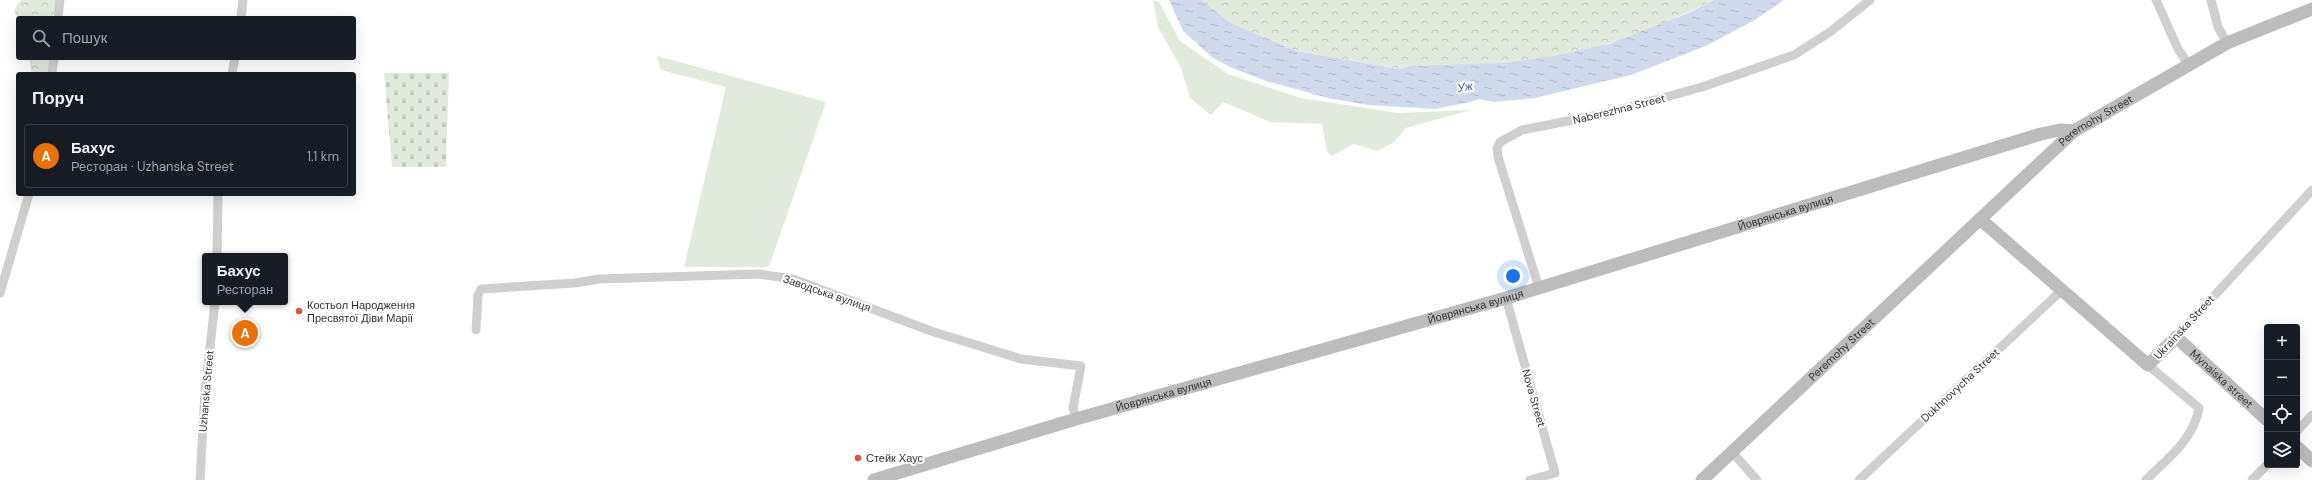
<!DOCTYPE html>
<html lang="uk">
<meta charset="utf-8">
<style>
body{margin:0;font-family:"DM Sans",sans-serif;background:#242831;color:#f1f3f6}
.controls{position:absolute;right:12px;bottom:12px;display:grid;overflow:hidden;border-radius:4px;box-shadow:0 4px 16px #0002}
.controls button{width:36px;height:36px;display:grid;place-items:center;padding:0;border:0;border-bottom:1px solid #363941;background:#171b24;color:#f1f3f6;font:20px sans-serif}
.you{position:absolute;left:1513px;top:276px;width:14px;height:14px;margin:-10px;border:3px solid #fff;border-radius:50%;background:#1a73e8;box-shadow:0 0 0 6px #1a73e833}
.badge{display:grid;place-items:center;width:26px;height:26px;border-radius:50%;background:#dd533f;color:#fff;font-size:13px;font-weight:700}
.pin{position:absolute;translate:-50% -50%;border:2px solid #fff;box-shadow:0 1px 4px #0006}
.popup{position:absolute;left:202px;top:253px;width:86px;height:52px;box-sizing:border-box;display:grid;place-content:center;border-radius:4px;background:#171b24;filter:drop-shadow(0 1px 3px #0005);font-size:13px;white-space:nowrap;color:#9ea1a6}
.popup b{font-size:15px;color:#f1f3f6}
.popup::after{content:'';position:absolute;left:50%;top:100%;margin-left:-8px;border:8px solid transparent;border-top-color:#171b24}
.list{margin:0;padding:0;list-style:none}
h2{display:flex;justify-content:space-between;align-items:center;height:52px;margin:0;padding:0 16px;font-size:17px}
h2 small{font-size:13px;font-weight:400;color:#9ea1a6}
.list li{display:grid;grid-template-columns:26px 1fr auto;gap:12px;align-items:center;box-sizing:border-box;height:64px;margin:0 8px 8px;padding:0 8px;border:1px solid #363941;border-radius:4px}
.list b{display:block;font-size:15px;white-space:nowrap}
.list p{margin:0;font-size:13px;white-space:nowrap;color:#9ea1a6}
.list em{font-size:13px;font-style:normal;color:#9ea1a6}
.icon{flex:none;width:22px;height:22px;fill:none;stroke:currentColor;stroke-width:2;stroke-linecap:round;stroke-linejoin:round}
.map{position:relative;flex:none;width:2312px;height:480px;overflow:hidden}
.search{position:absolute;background:#171b24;box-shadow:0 4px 16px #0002;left:16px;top:16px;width:340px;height:44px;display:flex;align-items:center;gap:10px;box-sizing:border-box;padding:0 14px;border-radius:4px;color:#9ea1a6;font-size:15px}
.panel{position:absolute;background:#171b24;box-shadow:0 4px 16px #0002;left:16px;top:72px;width:340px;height:124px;border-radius:4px}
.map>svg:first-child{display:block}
</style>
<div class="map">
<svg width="2312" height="480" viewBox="0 0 2312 480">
<defs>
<pattern id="forest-crowns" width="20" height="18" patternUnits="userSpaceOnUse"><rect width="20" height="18" fill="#e2eade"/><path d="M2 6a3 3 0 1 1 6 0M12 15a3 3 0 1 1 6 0" fill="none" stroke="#c2c9bf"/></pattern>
<pattern id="cemetery-stones" width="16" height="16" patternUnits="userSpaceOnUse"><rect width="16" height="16" fill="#e2eade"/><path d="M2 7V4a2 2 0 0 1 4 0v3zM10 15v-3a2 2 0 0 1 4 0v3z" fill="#c2c9bf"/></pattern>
<pattern id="water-ripples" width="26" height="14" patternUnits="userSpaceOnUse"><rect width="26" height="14" fill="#cfdbec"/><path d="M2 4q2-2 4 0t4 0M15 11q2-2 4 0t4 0" fill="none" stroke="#b2bccb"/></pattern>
</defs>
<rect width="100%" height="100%" fill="#fff"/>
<!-- green -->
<path fill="#e2eade" d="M1153 0 1159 2 1180 41 1228 74 1301 98 1398 113 1471 110 1406 128 1393 143 1377 151 1354 144 1332 156 1327 152 1322 124 1270 122 1223 102 1211 115 1190 98 1181 68 1158 27Z
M657 56 826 102 769 267H684L726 87 661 70Z"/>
<!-- forest -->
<path fill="url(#forest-crowns)" d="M21 0H58L52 18H18V20C13 10 14 8 21 0Z
M1201 0H1714C1680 16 1644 34 1608 44 1544 62 1476 67 1410 66L1399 69 1297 51 1231 23Z
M29 58H51L49 74H32Z"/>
<!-- cemetery -->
<path fill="url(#cemetery-stones)" d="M384 73H449L446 167H392Z"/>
<!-- water -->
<path fill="url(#water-ripples)" d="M1169 0H1201L1231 23 1297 51 1399 69 1410 66 1504 63 1553 56 1609 44 1686 14 1714 0H1784L1755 20 1706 46 1631 75 1535 98 1494 102 1479 99 1470 102 1435 109 1368 105 1328 98 1270 82 1232 68 1213 58 1183 31Z"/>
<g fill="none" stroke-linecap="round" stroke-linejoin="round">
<!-- street -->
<path stroke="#cfcfcf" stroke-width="9" d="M2156 0 2178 49 2189 65
M2211 0 2218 27 2227 43
M58 18 60 0
M241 18 243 0
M52 74 54 58
M232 74 235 58
M217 256 218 194
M1539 288 1498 157 1497 148 1500 142 1522 130 1608 113 1702 87 1794 55 1830 32 1870 0
M0 293 29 194
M1506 298 1555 473 1530 480
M476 330 478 295 481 289 575 283 599 279 759 274 793 279 931 331 1021 359 1081 366 1073 408 1076 419
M2176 337 2312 190
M2297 431 2312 415
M1732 452 1757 480
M200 480 205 391 215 302
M1859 480 2062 290
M2146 480C2167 459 2194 439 2199 408L2148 365
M2252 480 2267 465"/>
<!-- secondary -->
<g stroke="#bcbcbc" stroke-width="13">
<path id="s1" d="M1980 219 2148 365 2176 337 2267 420"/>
<path d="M2297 447 2312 461"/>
<path id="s2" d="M874 480 1076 419 1506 298 2041 134 2060 130 2074 131"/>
<path id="s3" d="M1702 480 2074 131 2227 43 2312 9"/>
</g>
</g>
<!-- markers -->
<g fill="#dd533f" stroke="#fff" stroke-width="1.5">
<circle cx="299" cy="311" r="4"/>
<circle cx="858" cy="458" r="4"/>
</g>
<g text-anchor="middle" stroke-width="4" stroke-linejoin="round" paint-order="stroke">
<!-- street labels -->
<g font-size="11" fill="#323232" stroke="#fff">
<text transform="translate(1619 109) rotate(-14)" y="4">Naberezhna Street</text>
<text dy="4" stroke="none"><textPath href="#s3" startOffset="534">Peremohy Street</textPath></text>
<text dy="4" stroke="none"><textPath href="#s2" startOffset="950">Йоврянська вулиця</textPath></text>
<text transform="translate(827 293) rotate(19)" y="4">Заводська вулиця</text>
<text dy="4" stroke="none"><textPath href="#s2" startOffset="626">Йоврянська вулиця</textPath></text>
<text transform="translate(2184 327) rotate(-47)" y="4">Ukrainska Street</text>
<text dy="4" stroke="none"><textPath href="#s3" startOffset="191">Peremohy Street</textPath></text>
<text dy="4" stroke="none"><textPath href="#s1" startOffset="324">Mynaiska street</textPath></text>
<text transform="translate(1960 385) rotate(-43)" y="4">Dukhnovycha Street</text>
<text transform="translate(206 391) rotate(-85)" y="4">Uzhanska Street</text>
<text dy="4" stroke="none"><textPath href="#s2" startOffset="302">Йоврянська вулиця</textPath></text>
<text transform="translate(1534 398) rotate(74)" y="4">Nova Street</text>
</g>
<!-- poi labels -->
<g font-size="11" fill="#323232" stroke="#fff" text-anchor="start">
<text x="307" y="309">Костьол Народження<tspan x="307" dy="13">Пресвятої Діви Марії</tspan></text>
<text x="866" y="462">Стейк Хаус</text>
</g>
<!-- water labels -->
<g font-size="12" font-style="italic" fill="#426391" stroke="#fff">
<text transform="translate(1465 87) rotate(-10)" y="4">Уж</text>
</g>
</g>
</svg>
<div class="controls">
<button>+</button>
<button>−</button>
<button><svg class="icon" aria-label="locate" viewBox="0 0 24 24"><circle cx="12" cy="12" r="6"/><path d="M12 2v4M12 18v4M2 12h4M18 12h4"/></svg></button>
<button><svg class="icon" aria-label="layers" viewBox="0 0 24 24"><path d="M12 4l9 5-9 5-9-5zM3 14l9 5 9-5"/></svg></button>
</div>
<div class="you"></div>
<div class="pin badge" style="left:245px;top:333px;background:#e8710a">A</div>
<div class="popup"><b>Бахус</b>Ресторан</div>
<div class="search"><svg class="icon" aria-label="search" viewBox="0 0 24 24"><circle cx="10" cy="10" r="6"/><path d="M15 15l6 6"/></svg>Пошук</div>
<section class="panel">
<h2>Поруч<small></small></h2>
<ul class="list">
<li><span class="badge" style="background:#e8710a">A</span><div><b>Бахус</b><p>Ресторан · Uzhanska Street</p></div><em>1.1 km</em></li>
</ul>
</section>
</div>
